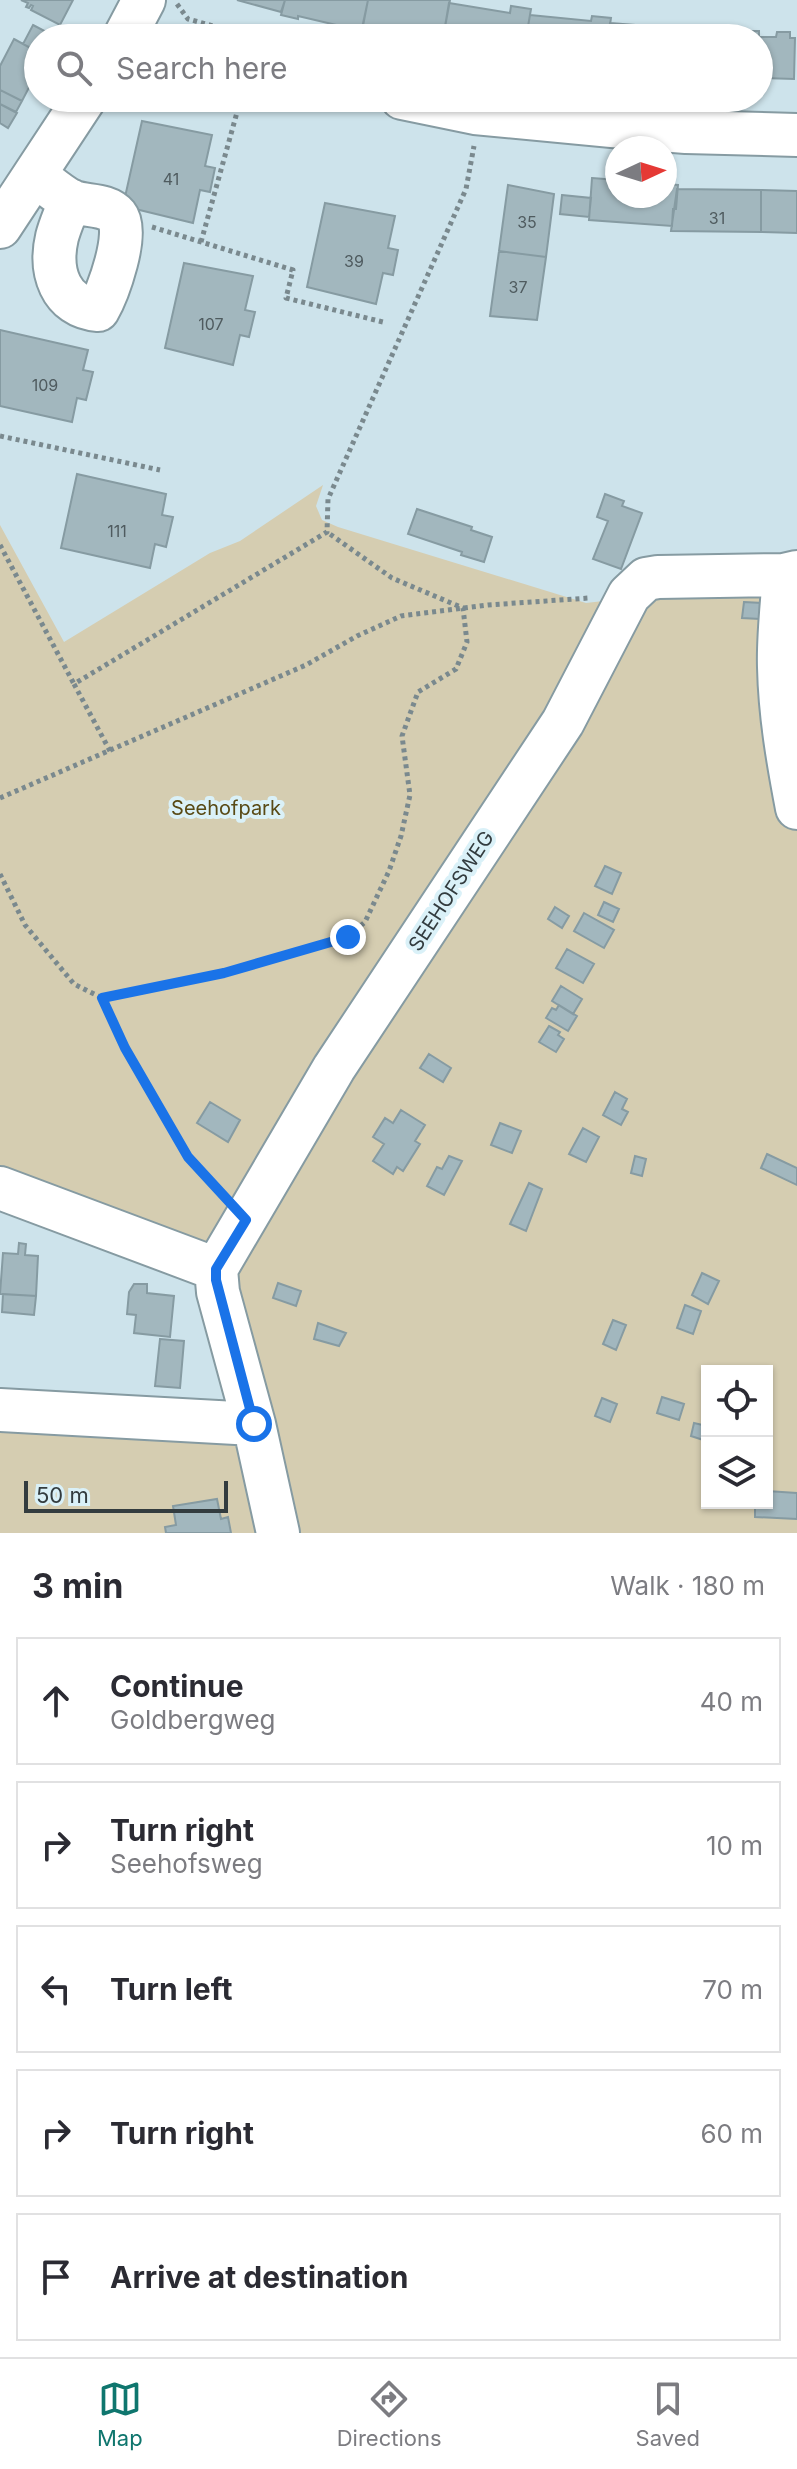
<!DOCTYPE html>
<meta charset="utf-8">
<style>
body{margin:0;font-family:Inter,sans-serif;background:#f7f7f7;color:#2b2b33}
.controls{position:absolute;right:24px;bottom:24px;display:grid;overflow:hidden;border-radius:0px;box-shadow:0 2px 6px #0004}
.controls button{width:72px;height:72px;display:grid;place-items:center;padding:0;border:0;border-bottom:2px solid #e1e1e2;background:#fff;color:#2b2b33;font:40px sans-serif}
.compass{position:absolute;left:605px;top:136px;width:72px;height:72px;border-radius:50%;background:#fff;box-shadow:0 2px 6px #0004;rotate:86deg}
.scale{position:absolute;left:24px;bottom:20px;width:204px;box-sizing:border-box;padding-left:8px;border:4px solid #333c3f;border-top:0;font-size:22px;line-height:28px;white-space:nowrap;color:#333c3f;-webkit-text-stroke:6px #daf1f8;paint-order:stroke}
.stop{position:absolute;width:24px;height:24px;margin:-18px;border:6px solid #1a73e8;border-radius:50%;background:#fff}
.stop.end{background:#1a73e8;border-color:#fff;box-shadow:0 2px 8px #0008}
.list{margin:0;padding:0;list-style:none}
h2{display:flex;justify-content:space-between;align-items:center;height:104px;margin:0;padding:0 32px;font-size:34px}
h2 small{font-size:26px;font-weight:400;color:#7c7c81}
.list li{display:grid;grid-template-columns:52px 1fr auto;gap:24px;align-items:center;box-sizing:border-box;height:128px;margin:0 16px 16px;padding:0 16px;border:2px solid #e1e1e2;border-radius:0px}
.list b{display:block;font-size:30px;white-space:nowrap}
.list p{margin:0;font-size:26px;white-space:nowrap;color:#7c7c81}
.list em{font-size:26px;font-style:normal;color:#7c7c81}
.icon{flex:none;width:44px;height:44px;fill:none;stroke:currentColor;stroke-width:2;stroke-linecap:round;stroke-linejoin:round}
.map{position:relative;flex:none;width:797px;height:1533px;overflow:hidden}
.search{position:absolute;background:#fff;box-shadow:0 2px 6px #0004;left:24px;right:24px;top:24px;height:88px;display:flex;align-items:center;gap:20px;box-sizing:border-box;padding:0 28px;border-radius:44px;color:#7c7c81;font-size:30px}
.sheet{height:824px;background:#fff}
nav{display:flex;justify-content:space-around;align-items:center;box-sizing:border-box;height:112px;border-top:2px solid #e1e1e2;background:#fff;font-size:22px;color:#7c7c81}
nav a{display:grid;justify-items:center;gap:4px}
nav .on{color:#0f766e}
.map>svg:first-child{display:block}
</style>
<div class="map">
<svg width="797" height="1533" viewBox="0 0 797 1533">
<rect width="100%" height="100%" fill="#cde3eb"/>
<!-- green -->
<path fill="#d5cdb1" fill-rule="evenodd" d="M323 485 316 506 322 520 338 527 586 603 612 600 220 1251 0 1170V525L64 642 210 553 240 541Z
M797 582V1533H286L226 1264 649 592ZM707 1371H767V1503H707Z
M0 1424 245 1435 260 1533H0Z"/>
<!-- building -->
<path fill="#a2b7be" stroke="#869ba2" stroke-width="2" d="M21 0H73L60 25 31 10 33 6 31 5 29 8 26 7 28 3Z
M237 0H285L281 12Z
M285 0H368L362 31 298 16V19L281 15Z
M368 0H450L443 38H399L361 33Z
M449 3 510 13 511 6 531 9 526 38H443Z
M530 15 591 21 592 16 611 18 608 38H526Z
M610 23 673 28 672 38H608Z
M33 25 54 36 53 38H38V52L23 44Z
M673 28 722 31 721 37 737 38H672Z
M746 31H759V37H776L777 32H790V38H795L794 79 759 78V38H737V36H746Z
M14 39 38 52V70L22 101 0 90V66Z
M0 90 22 101 16 112 0 104Z
M0 104 17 113 8 128 0 123Z
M142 121 212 135 205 166 215 168 210 192 200 190 193 223 123 206Z
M592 178 617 180V196H665V184L678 185 676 209H673L672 226 589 220Z
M508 185 554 194 546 257 499 251Z
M677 189 761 190V232L671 231Z
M761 190 797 191V233L761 232Z
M562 195 591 198 589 217 560 214Z
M325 203 395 216 388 248 398 250 393 275 383 273 376 304 307 287Z
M499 251 546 257 537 320 490 316Z
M184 263 253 276 245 310 255 312 249 337 240 335 233 365 165 348Z
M0 330 88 350 83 370 93 372 86 400 77 398 72 422 0 406Z
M77 474 166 494 162 515 173 517 166 547 155 544 150 568 61 548Z
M605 494 624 501 622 506 642 513 621 569 593 559 608 521 597 517Z
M417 509 472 527 471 530 492 537 484 562 461 555 462 552 408 534Z
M744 602 762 603 760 619 742 618Z
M605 866 621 873 612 894 595 886Z
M604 902 619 909 613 922 598 915Z
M555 907 569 916 562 928 548 919Z
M584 913 614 930 604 948 574 931Z
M567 949 594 964 583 983 556 968Z
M561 986 582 999 573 1014 552 1001Z
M559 1005 577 1016 568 1031 546 1018 552 1008 556 1010Z
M549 1026 560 1032 558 1035 564 1039 556 1052 539 1042Z
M429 1054 451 1068 443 1082 420 1068Z
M615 1092 627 1099 622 1109 628 1112 621 1125 603 1115Z
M210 1102 240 1120 228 1142 197 1123Z
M401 1110 425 1125 415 1141 420 1144 403 1171 397 1167 393 1174 373 1161 384 1144 373 1137 385 1118 393 1123Z
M500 1123 521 1131 512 1153 491 1145Z
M583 1128 599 1137 586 1162 569 1154Z
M767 1154 797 1168V1185L761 1168Z
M449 1156 462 1161 444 1195 427 1186 437 1167 442 1169Z
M635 1156 646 1159 642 1176 631 1173Z
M529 1183 542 1189 526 1231 510 1224Z
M19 1243 26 1244 25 1255 38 1256 36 1296 0 1294 3 1253 18 1254Z
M702 1273 719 1281 708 1304 692 1295Z
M278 1283 301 1291 296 1306 273 1298Z
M134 1284H147V1293L174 1296 170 1337 134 1333 136 1315 127 1314 129 1292Z
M3 1294 36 1296 34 1315 2 1312Z
M685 1305 701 1311 693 1334 677 1328Z
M613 1320 626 1325 616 1350 603 1344Z
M318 1323 346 1333 339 1346 314 1339Z
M160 1339 184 1341 180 1388 155 1386Z
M662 1397 684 1404 679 1420 657 1413Z
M602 1398 617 1404 610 1422 595 1416Z
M694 1423 707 1426 706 1441 691 1436Z
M767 1491 797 1493V1519L755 1517V1503H767Z
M217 1499 221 1519 228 1517 231 1533H166L165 1527 176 1525 173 1506Z"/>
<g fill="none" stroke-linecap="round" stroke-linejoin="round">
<!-- minor casing -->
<g stroke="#869ba2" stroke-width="46">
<path id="minor" d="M124 38 144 0
M402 98 475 113 612 126 686 132 797 135
M36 176C46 183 59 195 71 201 85 207 106 203 117 216 130 232 108 293 98 310 60 307 49 271 57 237 60 225 66 213 70 200
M0 227 85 98
M784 575C782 605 778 637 779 667 780 715 788 761 797 808
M0 1188 216 1269
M216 1269 334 1068 563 722 629 595 646 579 658 577 784 575 797 572
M216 1269 218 1292 254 1424 278 1533
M0 1410 254 1424"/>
</g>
<!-- path -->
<path stroke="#7a898e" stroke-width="5" stroke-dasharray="4 4" stroke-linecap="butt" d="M177 4 188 19 256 38
M152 227 293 270 286 298 383 322
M201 242 241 98
M0 436 160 470
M0 545 74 684
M110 751 74 684 327 532 328 499 466 189 474 146
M0 798 306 665 357 636 401 616 488 605 589 598
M0 874 25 925 74 984 102 998
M223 1196 188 1157 125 1048 102 998 224 973 348 937 365 922 389 871 401 836 410 795 402 736 418 692 456 669 467 642 463 608 392 578 327 532"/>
<!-- minor -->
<use href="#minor" stroke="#fff" stroke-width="42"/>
</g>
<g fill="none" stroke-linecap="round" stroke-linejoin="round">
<!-- route -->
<path stroke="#1a73e8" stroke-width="10" d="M254 1424 216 1280V1269L246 1220 188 1157 125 1048 102 998 224 973 348 937"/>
</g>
<g text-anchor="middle" stroke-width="8" stroke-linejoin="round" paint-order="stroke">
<!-- number labels -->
<g font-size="16" fill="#4f5b5f">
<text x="171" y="185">41</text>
<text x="717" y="224">31</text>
<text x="527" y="228">35</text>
<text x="354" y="267">39</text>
<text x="518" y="293">37</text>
<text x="211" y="330">107</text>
<text x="45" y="391">109</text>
<text x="117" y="537">111</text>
</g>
<!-- park labels -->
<g font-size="20" fill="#594a15" stroke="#daf1f8">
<text x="226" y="815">Seehofpark</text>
</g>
<!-- street labels -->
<g font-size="20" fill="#333c3f" stroke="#daf1f8">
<text transform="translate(451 891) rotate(-57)" y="7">SEEHOFSWEG</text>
</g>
</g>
</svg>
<div class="controls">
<button><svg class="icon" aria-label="locate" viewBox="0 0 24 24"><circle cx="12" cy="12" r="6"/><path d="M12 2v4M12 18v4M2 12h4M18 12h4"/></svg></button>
<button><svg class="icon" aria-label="layers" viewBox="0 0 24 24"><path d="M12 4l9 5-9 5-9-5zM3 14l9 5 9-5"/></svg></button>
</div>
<svg class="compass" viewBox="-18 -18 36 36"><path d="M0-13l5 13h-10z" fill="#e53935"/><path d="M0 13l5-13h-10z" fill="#7c7c81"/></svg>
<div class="scale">50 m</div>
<div class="stop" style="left:254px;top:1424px"></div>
<div class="stop end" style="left:348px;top:937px"></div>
<div class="search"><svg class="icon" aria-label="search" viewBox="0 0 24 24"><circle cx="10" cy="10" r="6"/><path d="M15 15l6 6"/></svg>Search here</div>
</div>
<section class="sheet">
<h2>3 min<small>Walk · 180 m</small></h2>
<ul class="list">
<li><svg class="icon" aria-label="ahead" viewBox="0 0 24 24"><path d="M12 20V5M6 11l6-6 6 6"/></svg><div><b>Continue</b><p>Goldbergweg</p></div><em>40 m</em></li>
<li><svg class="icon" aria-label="right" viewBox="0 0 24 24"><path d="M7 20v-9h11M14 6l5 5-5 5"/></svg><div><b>Turn right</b><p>Seehofsweg</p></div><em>10 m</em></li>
<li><svg class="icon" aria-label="left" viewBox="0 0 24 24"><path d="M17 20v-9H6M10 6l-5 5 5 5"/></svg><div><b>Turn left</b></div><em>70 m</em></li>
<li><svg class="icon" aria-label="right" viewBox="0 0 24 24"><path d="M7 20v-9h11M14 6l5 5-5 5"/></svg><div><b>Turn right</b></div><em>60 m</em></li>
<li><svg class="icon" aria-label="arrive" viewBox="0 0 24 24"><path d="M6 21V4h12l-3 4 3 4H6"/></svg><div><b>Arrive at destination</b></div></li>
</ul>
</section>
<nav>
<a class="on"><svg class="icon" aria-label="map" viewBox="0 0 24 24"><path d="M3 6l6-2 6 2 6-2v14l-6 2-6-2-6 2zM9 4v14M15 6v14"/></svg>Map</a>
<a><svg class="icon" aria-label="directions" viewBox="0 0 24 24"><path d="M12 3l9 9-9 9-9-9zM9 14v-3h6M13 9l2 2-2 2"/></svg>Directions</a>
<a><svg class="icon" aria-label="saved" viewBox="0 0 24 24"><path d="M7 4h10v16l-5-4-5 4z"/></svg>Saved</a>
</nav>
